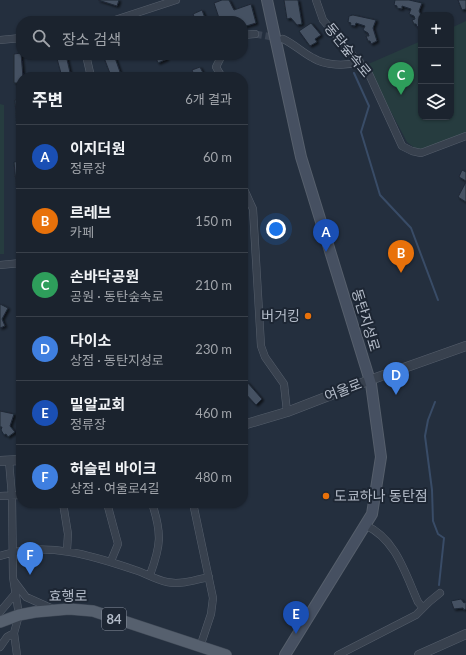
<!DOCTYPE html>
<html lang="ko">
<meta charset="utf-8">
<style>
body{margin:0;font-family:Lato,"Noto Sans KR",sans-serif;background:#282f3a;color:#f1f3f6}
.controls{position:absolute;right:12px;top:12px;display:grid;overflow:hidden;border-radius:8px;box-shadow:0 1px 3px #0004}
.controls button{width:36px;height:36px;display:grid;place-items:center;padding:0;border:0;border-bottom:1px solid #39404a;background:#1b232e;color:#f1f3f6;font:20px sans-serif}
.you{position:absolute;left:276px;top:229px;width:14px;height:14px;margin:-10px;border:3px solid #fff;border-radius:50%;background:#1a73e8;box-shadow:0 0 0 6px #1a73e833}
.badge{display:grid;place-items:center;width:26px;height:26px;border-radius:50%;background:#ea580c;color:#fff;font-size:13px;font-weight:700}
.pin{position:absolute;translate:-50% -33px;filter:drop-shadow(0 1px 2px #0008)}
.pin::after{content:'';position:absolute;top:21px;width:14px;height:12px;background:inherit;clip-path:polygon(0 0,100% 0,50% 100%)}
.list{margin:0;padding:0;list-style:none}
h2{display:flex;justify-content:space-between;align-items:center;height:52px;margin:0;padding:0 16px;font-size:17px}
h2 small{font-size:13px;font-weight:400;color:#a0a4aa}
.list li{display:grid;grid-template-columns:26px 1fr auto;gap:12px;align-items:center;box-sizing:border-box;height:64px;padding:0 16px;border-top:1px solid #39404a}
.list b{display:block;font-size:15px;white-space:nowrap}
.list p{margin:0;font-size:13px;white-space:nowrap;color:#a0a4aa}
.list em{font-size:13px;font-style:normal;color:#a0a4aa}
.icon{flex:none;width:22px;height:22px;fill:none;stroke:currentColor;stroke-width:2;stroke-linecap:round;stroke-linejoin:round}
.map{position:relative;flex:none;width:466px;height:655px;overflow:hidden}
.search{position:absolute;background:#1b232e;box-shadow:0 1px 3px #0004;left:16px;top:16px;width:232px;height:44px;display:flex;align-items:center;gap:10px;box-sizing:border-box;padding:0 14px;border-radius:16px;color:#a0a4aa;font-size:15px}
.panel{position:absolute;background:#1b232e;box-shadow:0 1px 3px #0004;left:16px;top:72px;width:232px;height:436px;border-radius:16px}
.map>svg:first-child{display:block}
</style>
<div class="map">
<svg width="466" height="655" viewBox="0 0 466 655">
<defs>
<filter id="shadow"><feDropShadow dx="2" dy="1.5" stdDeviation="1" flood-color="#0009"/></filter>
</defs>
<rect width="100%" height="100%" fill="#242f3e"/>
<!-- green -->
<path fill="#263c3f" d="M466 21V134L421 153 407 142 366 65 421 41V117H451V28Z
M0 104 4 105V254H0Z"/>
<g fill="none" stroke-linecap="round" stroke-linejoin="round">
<!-- stream -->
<path stroke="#394c67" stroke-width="2" d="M354 73 369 106 361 132 380 195 411 228 438 300
M435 402 428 420 425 436 432 490 433 521 438 534 444 538 439 585"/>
</g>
<!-- building -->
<path fill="#455162" stroke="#1f2835" filter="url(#shadow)" d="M98 0H119L117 6Z
M222 0H229L234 10 251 4 256 23 243 27V21H220L214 3Z
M284 0H298L302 24 297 25 291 18 287 19Z
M395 0H409L422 3 419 11 421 15V25L417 27 416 24H414L412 20 415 19 414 16 409 14 411 9 402 6V9L397 8V6L394 5Z
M458 0H466V9L462 10Z
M202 10 206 21H196L193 14Z
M353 15 376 20 373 28 377 41 371 44 370 41H368L366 36H369L368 33 363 30 365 26 356 23 355 26 350 25 351 23 348 22 349 16Z
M311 23 321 35 315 39 317 42 310 46 299 31Z
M21 53 23 77H21V83H14V54Z
M56 55H66L71 77H62Z
M103 55H114L120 72 111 76Z
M155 55H166L167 59 158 63Z
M200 67 205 77H195L192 70Z
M15 100H21V143H18Z
M21 161V233L14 162Z
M462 170 466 172V181L459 177Z
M466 182V202L458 197Z
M0 304 8 308 2 319 5 326 0 328Z
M247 382 262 399 256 405 243 391V386Z
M0 411 14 414 10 426 15 432 8 437 6 434 4 435 1 430 2 427H0Z
M461 599 464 603 466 602V609L464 610 463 608 454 609 451 601Z"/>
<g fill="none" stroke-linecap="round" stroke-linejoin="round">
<!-- minor-tunnel -->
<path stroke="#3a4453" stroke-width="7" stroke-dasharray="7 3.5" stroke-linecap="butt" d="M255 34 278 38"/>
<!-- minor casing -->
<g stroke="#565f6c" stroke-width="8">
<path id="minor" d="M316 0 323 20 369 74 402 146 412 151 421 153 466 136
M112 21 176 0
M243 35 255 34
M283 39C294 44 303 53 313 58 326 66 346 66 360 62
M0 40 21 38
M86 55 91 77
M222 55 216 67 222 77
M243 187 253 209 261 346 265 357 284 384 287 412
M0 265 21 263
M9 461 12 496 13 577 19 615 14 633 17 655
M0 496 21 495
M63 503 68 534 67 550
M107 503 118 544 111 561
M193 503 213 598 211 614 200 647
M365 525C396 539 405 573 418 602L423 608
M0 556C46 541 91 555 135 570 145 573 156 580 167 582 180 585 196 580 209 577
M150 575C161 545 162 534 152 503
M14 581 26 597 53 609
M0 612 15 594
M0 647 7 637 14 633
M338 655 416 615 429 602 440 593"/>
</g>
<!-- tertiary casing -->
<g stroke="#565f6c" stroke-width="10">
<path id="tertiary" d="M243 425 287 412 370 380 466 346
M0 461 21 460
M419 655 466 634"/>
</g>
<!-- secondary casing -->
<g stroke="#565f6c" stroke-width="12">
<path id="secondary" d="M267 0 301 157 371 384 381 457 372 514 285 655"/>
</g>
<!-- primary casing -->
<g stroke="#414a57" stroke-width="12">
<path id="primary" d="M0 622 19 615 35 612 69 609 93 611 226 655"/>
</g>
<!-- minor -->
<use href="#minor" stroke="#38414e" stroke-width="7"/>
<!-- tertiary -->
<use href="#tertiary" stroke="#38414e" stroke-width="9"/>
<!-- secondary -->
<use href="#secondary" stroke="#465061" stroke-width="10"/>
<!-- primary -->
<use href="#primary" stroke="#56606e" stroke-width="11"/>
</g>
<!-- markers -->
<g fill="#e8710a" stroke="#1d2633" stroke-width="1.5">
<circle cx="308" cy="316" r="4"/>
<circle cx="326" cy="496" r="4"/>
</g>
<g text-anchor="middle" stroke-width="4" stroke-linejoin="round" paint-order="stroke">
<!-- shield labels -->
<rect fill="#1d2633" stroke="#878f9c" stroke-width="1" x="102" y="608" width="24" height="22" rx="3"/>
<g font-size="13" font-weight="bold" fill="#b4bcc9">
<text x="114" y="624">84</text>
</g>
<!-- street labels -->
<g font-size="14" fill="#b4bcc9" stroke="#1d2633">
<text transform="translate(348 50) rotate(51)" y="5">동탄숲속로</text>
<text transform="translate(366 320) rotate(73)" y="5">동탄지성로</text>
<text transform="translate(343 390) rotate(-21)" y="5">여울로</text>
<text x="68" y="601">효행로</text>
</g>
<!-- poi labels -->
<g font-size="14" fill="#b4bcc9" stroke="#1d2633" text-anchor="end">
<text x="300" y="321">버거킹</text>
<text x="334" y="501" text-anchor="start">도쿄하나 동탄점</text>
</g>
</g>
</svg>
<div class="controls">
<button>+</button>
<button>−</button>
<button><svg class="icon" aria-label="layers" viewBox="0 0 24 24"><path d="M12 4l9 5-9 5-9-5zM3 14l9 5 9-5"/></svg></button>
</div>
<div class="you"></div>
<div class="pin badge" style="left:326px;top:252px;background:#1a4fb4">A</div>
<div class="pin badge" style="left:401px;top:273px;background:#e8710a">B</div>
<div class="pin badge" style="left:401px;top:95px;background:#2e9e5b">C</div>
<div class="pin badge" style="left:396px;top:395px;background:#3f7fe0">D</div>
<div class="pin badge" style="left:296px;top:634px;background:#1a4fb4">E</div>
<div class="pin badge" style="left:30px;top:575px;background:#3f7fe0">F</div>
<div class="search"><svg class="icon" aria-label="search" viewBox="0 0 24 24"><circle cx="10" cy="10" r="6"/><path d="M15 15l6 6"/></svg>장소 검색</div>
<section class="panel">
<h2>주변<small>6개 결과</small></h2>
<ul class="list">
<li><span class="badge" style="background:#1a4fb4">A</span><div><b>이지더원</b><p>정류장</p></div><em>60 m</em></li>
<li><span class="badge" style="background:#e8710a">B</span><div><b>르레브</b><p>카페</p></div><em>150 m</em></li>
<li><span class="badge" style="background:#2e9e5b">C</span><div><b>손바닥공원</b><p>공원 · 동탄숲속로</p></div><em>210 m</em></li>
<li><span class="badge" style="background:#3f7fe0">D</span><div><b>다이소</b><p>상점 · 동탄지성로</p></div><em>230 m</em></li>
<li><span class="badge" style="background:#1a4fb4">E</span><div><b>밀알교회</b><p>정류장</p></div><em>460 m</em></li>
<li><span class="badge" style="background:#3f7fe0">F</span><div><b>허슬린 바이크</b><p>상점 · 여울로4길</p></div><em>480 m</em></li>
</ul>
</section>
</div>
